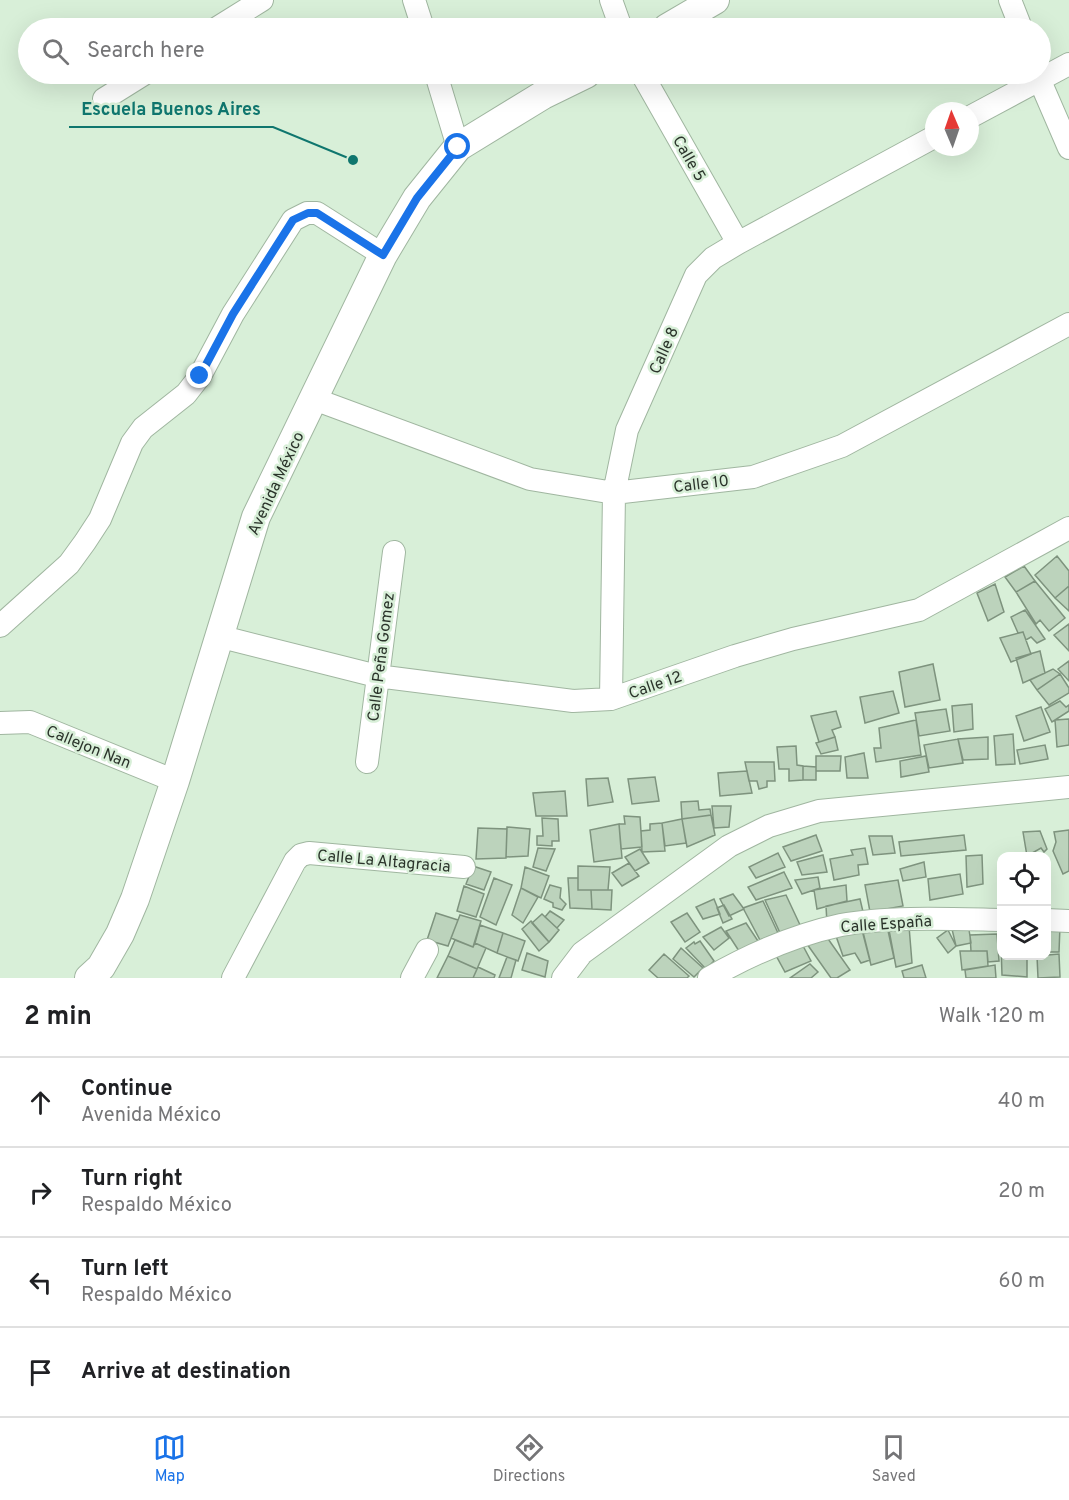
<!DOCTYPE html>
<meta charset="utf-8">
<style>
body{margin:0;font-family:Overpass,sans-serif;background:#f2f2f2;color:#202124}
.controls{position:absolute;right:18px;bottom:18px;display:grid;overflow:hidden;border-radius:12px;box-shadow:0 6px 24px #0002}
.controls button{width:54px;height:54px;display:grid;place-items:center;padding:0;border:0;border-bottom:2px solid #e0e0e0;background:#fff;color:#202124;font:30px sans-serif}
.compass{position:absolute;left:925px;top:102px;width:54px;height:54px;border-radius:50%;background:#fff;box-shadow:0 6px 24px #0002;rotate:358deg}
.stop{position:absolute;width:18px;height:18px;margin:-14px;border:4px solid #1a73e8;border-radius:50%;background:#fff}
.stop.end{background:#1a73e8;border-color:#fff;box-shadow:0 2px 6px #0008}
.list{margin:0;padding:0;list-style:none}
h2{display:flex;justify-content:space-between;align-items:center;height:78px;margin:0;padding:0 24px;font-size:26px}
h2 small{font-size:20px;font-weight:400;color:#757577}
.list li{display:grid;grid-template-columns:39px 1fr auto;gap:18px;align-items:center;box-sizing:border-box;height:90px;padding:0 24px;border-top:2px solid #e0e0e0}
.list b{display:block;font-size:22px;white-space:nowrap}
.list p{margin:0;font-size:20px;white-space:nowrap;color:#757577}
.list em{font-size:20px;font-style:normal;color:#757577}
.icon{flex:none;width:33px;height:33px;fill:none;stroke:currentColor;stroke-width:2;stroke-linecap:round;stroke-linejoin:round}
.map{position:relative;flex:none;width:1069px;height:978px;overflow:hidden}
.search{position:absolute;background:#fff;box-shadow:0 6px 24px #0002;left:18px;right:18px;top:18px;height:66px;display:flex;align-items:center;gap:15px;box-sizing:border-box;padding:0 21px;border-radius:33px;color:#757577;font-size:22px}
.sheet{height:438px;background:#fff}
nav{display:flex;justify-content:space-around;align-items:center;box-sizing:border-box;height:84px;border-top:2px solid #e0e0e0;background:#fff;font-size:16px;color:#757577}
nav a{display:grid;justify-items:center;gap:3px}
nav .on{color:#1a73e8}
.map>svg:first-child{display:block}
</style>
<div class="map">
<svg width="1069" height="978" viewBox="0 0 1069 978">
<rect width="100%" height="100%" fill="#d8efd8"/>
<!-- building -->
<path fill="#bcd3bc" stroke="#7e937e" stroke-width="1.5" d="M1057 556 1069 571V586L1055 598 1035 575Z
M1024 566 1035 581 1016 592 1005 577Z
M1035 581 1065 618 1049 631 1040 620 1036 624 1016 592Z
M995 584 1004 612 988 621 977 593Z
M1069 586V611L1055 598Z
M1025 610 1045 639 1037 643 1031 637 1026 640 1023 632 1018 633 1011 617Z
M1069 624V651L1054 635Z
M1023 632 1031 654 1011 662 1000 638Z
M1040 651 1045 673 1023 683 1016 658Z
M1069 661V681L1058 669Z
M933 664 940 700 905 707 899 672Z
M1053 669 1060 674 1037 690 1030 680Z
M1060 674 1069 688V693L1049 705 1037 690Z
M893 691 899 713 865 723 860 697Z
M1060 701 1066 707 1069 705V711L1052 722 1045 709Z
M972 704 973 729 954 732 952 706Z
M1041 707 1050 732 1024 741 1016 716Z
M946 709 950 731 919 736 915 713Z
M836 711 841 727 832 730 835 737 819 742 811 716Z
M1069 719V745L1057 747 1055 720Z
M916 720 921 755 876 762 874 748H881L879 728Z
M1013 734 1015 764 996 765 994 736Z
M835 737 838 750 821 754 816 743Z
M988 737V759L963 760 958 739Z
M958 739 963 763 929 768 924 745Z
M1045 745 1048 759 1020 764 1017 750Z
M796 746 797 765 803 766V780L789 781V769H779L777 747Z
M864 753 868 778H847L845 757Z
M816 756H841L840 771H816Z
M926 756 929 772 901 777 900 761Z
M745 762H774L775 781H767V787L759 789 757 781H749Z
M803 766 816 767V780H803Z
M747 771 752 793 720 796 718 773Z
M655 777 659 801 632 804 628 779Z
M608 778 613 802 588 806 586 779Z
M565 791 567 816H536L533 793Z
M698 801 699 810 710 809 711 815 682 819 681 802Z
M712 806H731L729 827 714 828Z
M711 815 715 835 687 847 682 819Z
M624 816 640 817 642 847 621 849 619 824H625Z
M542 818 558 819 559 841H552V846L537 845V836H543Z
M682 819 686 843 665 846 662 823Z
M662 823 665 851 642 852 641 831 650 830V824Z
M619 824 622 858 594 862 590 830Z
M507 827 530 829 528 856 506 857Z
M478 828 507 829 506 858 476 859Z
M1069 830V871L1063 874 1053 851 1056 842 1054 832Z
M1040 831 1047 849 1044 852 1041 848 1027 856 1023 832Z
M816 835 822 851 791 861 783 847Z
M964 835 966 850 901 856 899 842Z
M869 836H892L895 853 873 855Z
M538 848 555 849 546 871 533 867Z
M865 848 868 864 858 865 859 875 834 880 830 859 853 855 851 850Z
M640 849 649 863 635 871 625 857Z
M778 853 785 867 756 878 749 867Z
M823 855 827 872 802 875 797 862Z
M982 855 983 884 967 887 966 856Z
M924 862 926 877 903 881 900 869Z
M629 863 639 876 622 886 612 873Z
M473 866 491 872 484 890 466 884Z
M578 866 610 867 608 890H578Z
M525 867 549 876 541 898 521 888Z
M784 872 792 888 756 900 748 887Z
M960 874 963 894 930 900 928 879Z
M818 877 820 888 802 894 795 880Z
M494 878 512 885 496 925 480 917Z
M568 878H578V890H591L592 909 570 908Z
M898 880 903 906 870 912 865 885Z
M550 885 561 888 560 898 566 904 562 910 553 907V903L544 899Z
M846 885 847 901 817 909 814 890Z
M464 886 484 894 476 917 457 911Z
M521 888 538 897 523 923 512 915Z
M591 890H612L611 910 592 909Z
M733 894 744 909 729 916 720 899Z
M786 895 801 927 781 935 765 900Z
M714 899 720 914 703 919 696 907Z
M860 899 864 916 827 923 826 906Z
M763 901 778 933 760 940 743 908Z
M724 905 732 919 723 923 717 908Z
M550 911 564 920 557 928 545 917Z
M436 913 458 920 448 946 427 940Z
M687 913 700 932 685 942 671 922Z
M542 914 559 930 549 942 532 923Z
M460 915 481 921 473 947 451 938Z
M531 921 549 942 539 951 522 929Z
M746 923 758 941 739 951 726 931Z
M968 923 971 943 956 946 951 925Z
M480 925 503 933 497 953 475 943Z
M887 926 894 958 871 965 862 930Z
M909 926 912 963 896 967 889 930Z
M1046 926H1060L1059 952H1046Z
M721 927 729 938 714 950 703 937Z
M948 930 956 946 948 953 937 938Z
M863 932 870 960 861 963 855 953 843 956 836 936Z
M503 933 525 941 518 961 497 953Z
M997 934 999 961 988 962 987 951H971L970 935Z
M826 936 850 970 837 978H831L807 944Z
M455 940 473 947 475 943 486 948 477 969 448 956Z
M700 941 714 961 706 969 686 948 694 942 695 944Z
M802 944 811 961 785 972 773 950Z
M1001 945 1002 956H1027V977L1002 975Z
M681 948 703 968 694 977 673 959Z
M960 951H987L988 966 962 970Z
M527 953 548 961 545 977 522 970Z
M664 954 689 976 687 978H658L649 970Z
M1059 954 1060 977 1038 978 1037 956Z
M448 956 477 969 473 978H437Z
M507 957 516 960 511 978H499Z
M810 964 818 972 811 978H790Z
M922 965 926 978H904L902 971Z
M995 965 996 978H966L965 970Z
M478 967 495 975 494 978H473Z"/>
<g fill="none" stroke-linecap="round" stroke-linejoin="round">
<!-- minor casing -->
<g stroke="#a0b6a0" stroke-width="24">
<path id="minor" d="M414 0 423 28
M611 0 621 28
M1010 0 1021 28
M217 28 262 0
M436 74 458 147
M642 74 738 243
M1037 74 1069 148
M104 99 144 74
M970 117 1069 64
M314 399 530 479 614 493 753 477 842 446 1069 324
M0 626 69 564 85 542 100 519 132 443 143 428 186 394 200 376 233 314 293 220 307 213H317L383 255
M218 636 377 676 573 701 611 699 735 656 793 639 919 610 1069 528
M611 699 614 493 627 430 696 275 713 258 738 243 934 137
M0 723 30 722 175 781
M367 762 394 552
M1046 920 1069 921
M233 978 295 861 301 855 309 853 464 867
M412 978 427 950
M563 978 582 953 729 846 769 826 819 811 1069 787
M709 978C751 954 794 935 841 925 888 916 953 919 1002 920"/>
</g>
<!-- tertiary casing -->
<g stroke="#a0b6a0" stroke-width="30">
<path id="tertiary" d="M667 28 715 0
M89 978 101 967 120 934 135 899 175 781 256 517 383 255 417 198 458 147 543 95 586 74"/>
</g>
<!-- minor -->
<use href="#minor" stroke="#fff" stroke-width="22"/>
<!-- tertiary -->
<use href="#tertiary" stroke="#fff" stroke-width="28"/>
</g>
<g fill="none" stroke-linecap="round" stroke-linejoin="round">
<!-- route -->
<path stroke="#1a73e8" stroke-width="8" d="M200 376 233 314 293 220 308 213H317L383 255 417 198 458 147"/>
</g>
<g text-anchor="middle" stroke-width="5" stroke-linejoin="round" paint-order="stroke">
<!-- street labels -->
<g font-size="16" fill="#2b342b" stroke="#d8efd8">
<text transform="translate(690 158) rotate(60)" y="6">Calle 5</text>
<text transform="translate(663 350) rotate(-66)" y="6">Calle 8</text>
<text transform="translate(275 483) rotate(-65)" y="6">Avenida México</text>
<text transform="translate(701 483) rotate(-7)" y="6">Calle 10</text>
<text transform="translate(380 657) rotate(-83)" y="6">Calle Peña Gomez</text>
<text transform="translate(655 684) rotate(-19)" y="6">Calle 12</text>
<text transform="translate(89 746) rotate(22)" y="6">Callejon Nan</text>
<text transform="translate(384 860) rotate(5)" y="6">Calle La Altagracia</text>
<text transform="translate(886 923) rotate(-4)" y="6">Calle España</text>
</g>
</g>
<!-- callouts -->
<path fill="none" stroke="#0f766e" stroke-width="2" d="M353 160L273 127H69"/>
<circle fill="#0f766e" stroke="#d8efd8" stroke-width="2" cx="353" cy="160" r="6"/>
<g font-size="18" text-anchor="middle" font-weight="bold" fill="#0f766e" stroke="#d8efd8" stroke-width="5" stroke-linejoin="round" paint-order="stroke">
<text x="171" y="115">Escuela Buenos Aires</text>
</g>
</svg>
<div class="controls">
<button><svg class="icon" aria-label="locate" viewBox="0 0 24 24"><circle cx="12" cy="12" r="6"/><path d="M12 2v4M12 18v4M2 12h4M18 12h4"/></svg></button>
<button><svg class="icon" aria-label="layers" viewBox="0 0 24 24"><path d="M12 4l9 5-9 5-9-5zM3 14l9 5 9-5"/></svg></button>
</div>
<svg class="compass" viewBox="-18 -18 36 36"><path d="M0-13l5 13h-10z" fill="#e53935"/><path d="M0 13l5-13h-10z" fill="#757577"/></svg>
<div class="stop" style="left:458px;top:147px"></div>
<div class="stop end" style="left:200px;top:376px"></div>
<div class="search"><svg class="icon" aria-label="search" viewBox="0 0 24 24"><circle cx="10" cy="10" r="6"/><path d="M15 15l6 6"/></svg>Search here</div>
</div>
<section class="sheet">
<h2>2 min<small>Walk · 120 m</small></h2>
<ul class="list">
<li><svg class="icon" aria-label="ahead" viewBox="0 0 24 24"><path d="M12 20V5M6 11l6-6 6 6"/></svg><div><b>Continue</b><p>Avenida México</p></div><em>40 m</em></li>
<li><svg class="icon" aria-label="right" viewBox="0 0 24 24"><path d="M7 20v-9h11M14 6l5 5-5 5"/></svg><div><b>Turn right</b><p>Respaldo México</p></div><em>20 m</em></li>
<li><svg class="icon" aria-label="left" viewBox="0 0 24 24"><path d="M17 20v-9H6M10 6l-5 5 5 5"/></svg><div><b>Turn left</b><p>Respaldo México</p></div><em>60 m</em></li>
<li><svg class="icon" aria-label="arrive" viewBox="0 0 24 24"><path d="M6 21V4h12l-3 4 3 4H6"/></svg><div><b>Arrive at destination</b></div></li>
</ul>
</section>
<nav>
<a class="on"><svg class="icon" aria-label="map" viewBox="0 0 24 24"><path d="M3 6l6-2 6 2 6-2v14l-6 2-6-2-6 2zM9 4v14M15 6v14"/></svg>Map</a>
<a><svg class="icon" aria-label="directions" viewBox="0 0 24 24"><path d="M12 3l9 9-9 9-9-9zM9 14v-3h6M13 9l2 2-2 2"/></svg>Directions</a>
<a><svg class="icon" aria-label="saved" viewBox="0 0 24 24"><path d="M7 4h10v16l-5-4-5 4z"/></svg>Saved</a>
</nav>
